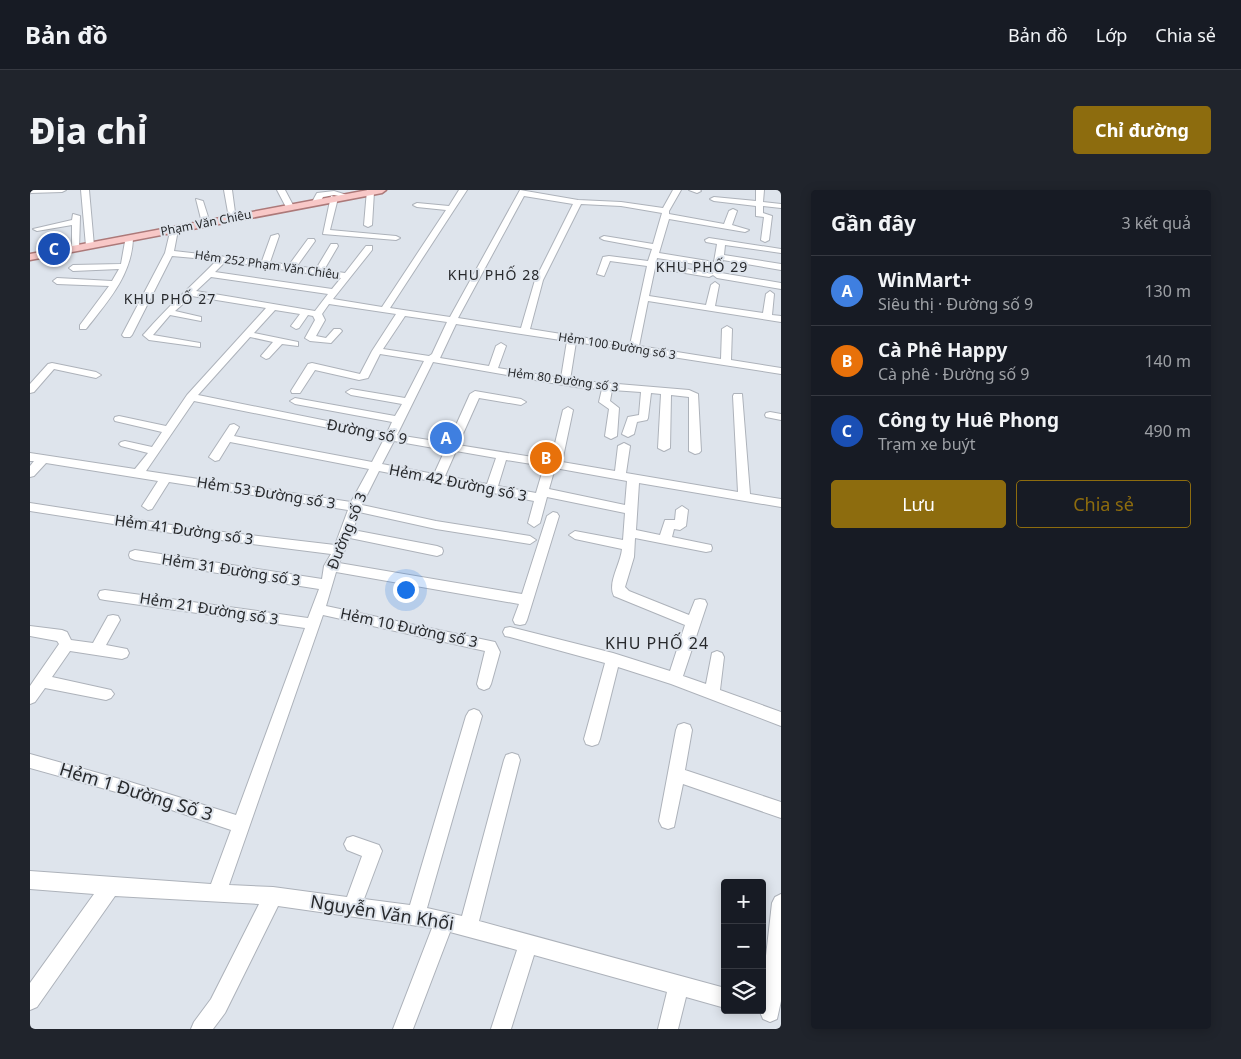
<!DOCTYPE html>
<html lang="vi">
<meta charset="utf-8">
<style>
body{margin:0;font-family:"Noto Sans",sans-serif;background:#20242c;color:#f1f3f6}
.controls{position:absolute;right:15px;bottom:15px;display:grid;overflow:hidden;border-radius:5px;box-shadow:0 2px 12px #0003}
.controls button{width:45px;height:45px;display:grid;place-items:center;padding:0;border:0;border-bottom:1px solid #363941;background:#171b24;color:#f1f3f6;font:25px sans-serif}
.you{position:absolute;left:375px;top:399px;width:18px;height:18px;margin:-12px;border:4px solid #fff;border-radius:50%;background:#1a73e8;box-shadow:0 0 0 8px #1a73e833}
.badge{display:grid;place-items:center;width:32px;height:32px;border-radius:50%;background:#8d6c0e;color:#fff;font-size:16px;font-weight:700}
.pin{position:absolute;translate:-50% -50%;border:2px solid #fff;box-shadow:0 1px 5px #0006}
.list{margin:0;padding:0;list-style:none}
h2{display:flex;justify-content:space-between;align-items:center;height:65px;margin:0;padding:0 20px;font-size:21px}
h2 small{font-size:16px;font-weight:400;color:#9ea1a6}
.list li{display:grid;grid-template-columns:32px 1fr auto;gap:15px;align-items:center;box-sizing:border-box;height:70px;padding:0 20px;border-top:1px solid #363941}
.list b{display:block;font-size:19px;white-space:nowrap}
.list p{margin:0;font-size:16px;white-space:nowrap;color:#9ea1a6}
.list em{font-size:16px;font-style:normal;color:#9ea1a6}
.actions{display:flex;gap:10px;padding:15px 20px}
.actions a{flex:1;padding:11px 0;border:1px solid #8d6c0e;border-radius:5px;text-align:center;font-size:18px;color:#8d6c0e}
.actions .main{background:#8d6c0e;color:#fff}
.icon{flex:none;width:28px;height:28px;fill:none;stroke:currentColor;stroke-width:2;stroke-linecap:round;stroke-linejoin:round}
.map{position:relative;flex:none;width:751px;height:839px;overflow:hidden;border-radius:5px}
header{display:flex;align-items:center;gap:30px;box-sizing:border-box;height:70px;padding:0 25px;background:#171b24;border-bottom:1px solid #363941}
header strong{font-size:24px}
nav{display:flex;gap:28px;margin-inline-start:auto;font-size:18px}
.intro{display:flex;align-items:center;justify-content:space-between;box-sizing:border-box;height:120px;padding:0 30px}
h1{margin:0;font-size:35px}
.button{padding:12px 22px;border-radius:5px;background:#8d6c0e;color:#fff;font-size:18px;font-weight:700}
main{display:flex;gap:30px;padding:0 30px}
aside{flex:1;background:#171b24;border-radius:5px;box-shadow:0 2px 12px #0003}
.map>svg:first-child{display:block}
</style>
<header>
<strong>Bản đồ</strong>
<nav><a>Bản đồ</a><a>Lớp</a><a>Chia sẻ</a></nav>
</header>
<div class="intro"><h1>Địa chỉ</h1><a class="button">Chỉ đường</a></div>
<main>
<div class="map">
<svg width="751" height="839" viewBox="0 0 751 839">
<rect width="100%" height="100%" fill="#dee4ec"/>
<g fill="none" stroke-linecap="round" stroke-linejoin="round">
<!-- minor casing -->
<g stroke="#adb2ba" stroke-width="2">
<path id="minor" d="M0 0H36L32 2 0 3Z
M51 0H59L64 56 60 58 56 56Z
M194 0H202L206 30 199 28Z
M247 0H255L264 17 263 19H257Z
M337 0 344 2 342 35 338 37 334 35Z
M429 0H437L360 118 420 127 490 0 548 10 591 12 633 18 643 0H651L639 21V24L694 34 699 21 703 19 707 21 702 35 719 40 715 42 639 29 629 63 684 72 687 54 676 52 675 50 679 48 751 59V63L695 55 694 65 751 74V80L693 70 691 83 751 93V99L687 88 683 85 679 87 625 78 619 106 676 115 681 95 685 92 689 95 685 116 733 123 736 104 740 101 744 104 742 125 751 126V132L618 111 609 156 691 169 692 139 697 136 702 139 701 170 751 178V184L546 152 540 190 659 200 668 204 671 261 669 263 665 264 659 261V207L641 205 640 258 634 261 628 258 631 204 621 203 618 228 617 230 607 232 604 244 598 247 592 244 598 227 609 225 611 202 582 200 580 211 589 218 587 246 581 249 575 246 579 219 569 212 572 199 545 197 403 172 367 245 418 253 440 204 445 201 491 209 496 212 491 215 449 208 428 255 521 270 533 220 538 217 543 220 532 272 585 281 588 256 594 253 600 256 596 283 708 302 703 206 704 204H712L720 304 751 309V317L609 293 606 340 630 345 635 330H645L646 320 652 316 658 320 656 336 650 340 644 339 642 347 676 354 681 355 682 358 681 361 676 362 605 348 604 367 595 397 599 401 659 425 665 410 670 409 675 410 677 414 653 486 676 494 682 463 687 461 692 463 694 467 690 500 751 522V536L641 494 588 477 570 549 568 554 562 556 556 554 554 549 575 473 480 447 475 446 473 442 475 438 480 437 583 463 640 481 655 435 584 406C577 393 591 373 592 359L545 349 539 345 545 341 593 350 595 323 517 307 510 333 504 337 498 333 504 311 349 281 332 315 406 331 500 346 506 350 500 354 406 339 329 322 323 340 407 356 412 358 413 361 412 364 407 366 320 348 309 373 492 404 517 326 523 322 527 323 529 326 497 430 495 434 490 435 485 434 483 430 489 414 306 382 296 416 465 452 470 462 461 494 459 498 454 500 449 498 447 494 455 461 293 425 199 695 243 697 317 707 332 666 317 660 314 654 317 648 323 646 349 655 352 661 334 709 380 715 436 526 439 521 444 519 449 521 452 526 397 718 432 726 474 570 476 565 482 563 488 565 490 570 449 731 695 798V818L656 807 648 839H628L637 802 504 765 481 839H461L487 760 420 742 383 839H363L402 738 248 716 195 823 183 839H161L164 832 181 809 229 714 85 706 7 817 0 820V793L64 704 0 699V681L181 694 201 640 97 605 0 578V564L97 591 206 625 275 438 75 410 70 409 68 405 70 401 75 400 278 428 289 399 105 370 100 368 99 365 100 362 105 360 292 389 294 376 301 364 167 347 0 321V313L167 339 305 355 318 320 139 292 122 319 118 320 112 316 128 291 16 273 4 286 0 287V276L4 271H0V263L105 279 118 263 91 256 89 254 91 252 95 251 122 257 132 242 85 231 84 229 85 227 89 226 136 236 157 205 236 118 162 106 145 121 171 127V131L140 125 123 145 170 153V157L119 150 113 145 115 143C137 117 163 95 187 70L142 66 102 145 100 147H94L92 145 135 63 141 38 148 40 144 61 232 71 241 46 248 44 249 46 240 72 259 75 278 49H284L285 51 267 76 286 79 301 54H307L308 56 294 80 315 83 336 56H342V60L303 109 352 117 416 20 387 17 383 15 387 13 419 16ZM494 6 543 14 505 90 491 138 428 128ZM551 14 591 16 632 23 623 54 574 46 570 48 574 50 622 59 618 71 579 66 573 67 567 84 574 86 580 71 617 76 600 155 500 139 513 90ZM627 68 684 77 683 84 626 73ZM196 71 311 88 302 99 185 82ZM181 87 298 104 285 121 166 101ZM299 114 366 124 342 161 330 184 282 173 278 174 261 201 262 203H270L285 180 329 190 338 188 350 164 394 171 375 208 321 199 316 202 321 205 372 214 365 226 265 208 260 211 265 214 362 232 357 243 168 205 220 147 243 152 231 166 236 169 239 168 252 154 268 156V152L224 143 245 120 270 124 261 136 266 139 269 138 278 125 283 126 285 130 275 148 280 151 301 153 312 141 310 139H304L296 148 286 146 295 130 292 124ZM375 126 417 132 402 164 399 166 353 159ZM426 134 537 151 531 188 468 178 476 156 471 153 466 156 459 176 410 168ZM164 211 354 249 342 272 204 246 209 237 204 234 200 235 179 267 185 271 189 270 200 252 339 279 321 312 116 281ZM364 251 415 260 404 284 352 274ZM426 261 466 268 457 294 415 286ZM476 270 514 276 506 303 468 296ZM525 278 597 291 595 315 519 299Z
M659 0H670L671 1 667 3Z
M726 0H734L733 12 751 14V18L733 16V23L742 26 739 50 735 52 731 50 734 27 726 26V16L684 11 680 9 684 7 726 11Z
M304 1 317 5 313 7 304 5 293 7 289 14 282 12 287 3Z
M301 6 308 8 300 40 366 46 370 48 366 50 293 44Z
M166 9 173 11 180 33 179 35 172 33Z
M43 24 50 26 49 60 42 58V35L7 41 3 39 42 30Z
M96 46 103 48C102 85 78 111 56 139H50V135L79 96 27 94 23 91 27 88 82 91 89 79 43 81 39 78 43 75 91 74Z
M22 173 66 182 71 185 66 188 24 179 4 202 0 203V194L18 174Z
M740 222 751 224V230L736 227 735 225 736 223Z
M83 425 88 426 90 430 76 455 97 459 99 463 97 467 92 469 40 461 22 487 81 500 84 504 81 508 76 510 15 498 5 512 0 514V496L29 454 27 451 0 446V436L32 440 37 442 41 450 63 453 78 426Z
M654 533 660 535 662 540 655 580 751 612V628L653 594 644 637 638 639 632 637 629 631 646 540 648 535Z
M751 704V811L747 829 740 832 733 829 730 822 732 820V801L742 713 745 707Z"/>
</g>
<!-- major casing -->
<g stroke="#ac7979" stroke-width="3">
<path id="major" d="M338 0H356L352 3 0 70V64Z"/>
</g>
<!-- minor -->
<use href="#minor" fill="#fff" fill-rule="evenodd"/>
<!-- major -->
<use href="#major" fill="#f8c8c7" fill-rule="evenodd"/>
</g>
<g text-anchor="middle" stroke-width="4" stroke-linejoin="round" paint-order="stroke">
<!-- far-street labels -->
<g font-size="12" fill="#27292c" stroke="#dee4ec">
<text transform="translate(176 33) rotate(-11)" y="4">Phạm Văn Chiêu</text>
<text transform="translate(237 75) rotate(8)" y="4">Hẻm 252 Phạm Văn Chiêu</text>
<text transform="translate(587 156) rotate(9)" y="4">Hẻm 100 Đường số 3</text>
<text transform="translate(533 190) rotate(8)" y="4">Hẻm 80 Đường số 3</text>
</g>
<!-- far-neighbourhood labels -->
<g font-size="14" letter-spacing="1" fill="#27292c" stroke="#dee4ec">
<text x="672" y="82">KHU PHỐ 29</text>
<text x="464" y="90">KHU PHỐ 28</text>
<text x="140" y="114">KHU PHỐ 27</text>
</g>
<!-- street labels -->
<g font-size="15" fill="#27292c" stroke="#dee4ec">
<text transform="translate(337 242) rotate(11)" y="5">Đường số 9</text>
<text transform="translate(428 293) rotate(11)" y="5">Hẻm 42 Đường số 3</text>
<text transform="translate(236 303) rotate(9)" y="5">Hẻm 53 Đường số 3</text>
<text transform="translate(154 340) rotate(8)" y="5">Hẻm 41 Đường số 3</text>
<text transform="translate(317 341) rotate(-68)" y="5">Đường số 3</text>
<text transform="translate(201 380) rotate(9)" y="5">Hẻm 31 Đường số 3</text>
<text transform="translate(179 419) rotate(9)" y="5">Hẻm 21 Đường số 3</text>
<text transform="translate(379 438) rotate(12)" y="5">Hẻm 10 Đường số 3</text>
</g>
<!-- neighbourhood labels -->
<g font-size="16" letter-spacing="1" fill="#27292c" stroke="#dee4ec">
<text x="627" y="459">KHU PHỐ 24</text>
</g>
<!-- near-street labels -->
<g font-size="18" fill="#27292c" stroke="#dee4ec">
<text transform="translate(106 602) rotate(17)" y="6">Hẻm 1 Đường Số 3</text>
<text transform="translate(352 723) rotate(9)" y="6">Nguyễn Văn Khối</text>
</g>
</g>
</svg>
<div class="controls">
<button>+</button>
<button>−</button>
<button><svg class="icon" aria-label="layers" viewBox="0 0 24 24"><path d="M12 4l9 5-9 5-9-5zM3 14l9 5 9-5"/></svg></button>
</div>
<div class="you"></div>
<div class="pin badge" style="left:416px;top:248px;background:#3f7fe0">A</div>
<div class="pin badge" style="left:516px;top:268px;background:#e8710a">B</div>
<div class="pin badge" style="left:24px;top:59px;background:#1a4fb4">C</div>
</div>
<aside>
<h2>Gần đây<small>3 kết quả</small></h2>
<ul class="list">
<li><span class="badge" style="background:#3f7fe0">A</span><div><b>WinMart+</b><p>Siêu thị · Đường số 9</p></div><em>130 m</em></li>
<li><span class="badge" style="background:#e8710a">B</span><div><b>Cà Phê Happy</b><p>Cà phê · Đường số 9</p></div><em>140 m</em></li>
<li><span class="badge" style="background:#1a4fb4">C</span><div><b>Công ty Huê Phong</b><p>Trạm xe buýt</p></div><em>490 m</em></li>
</ul>
<div class="actions"><a class="main">Lưu</a><a>Chia sẻ</a></div>
</aside>
</main>
